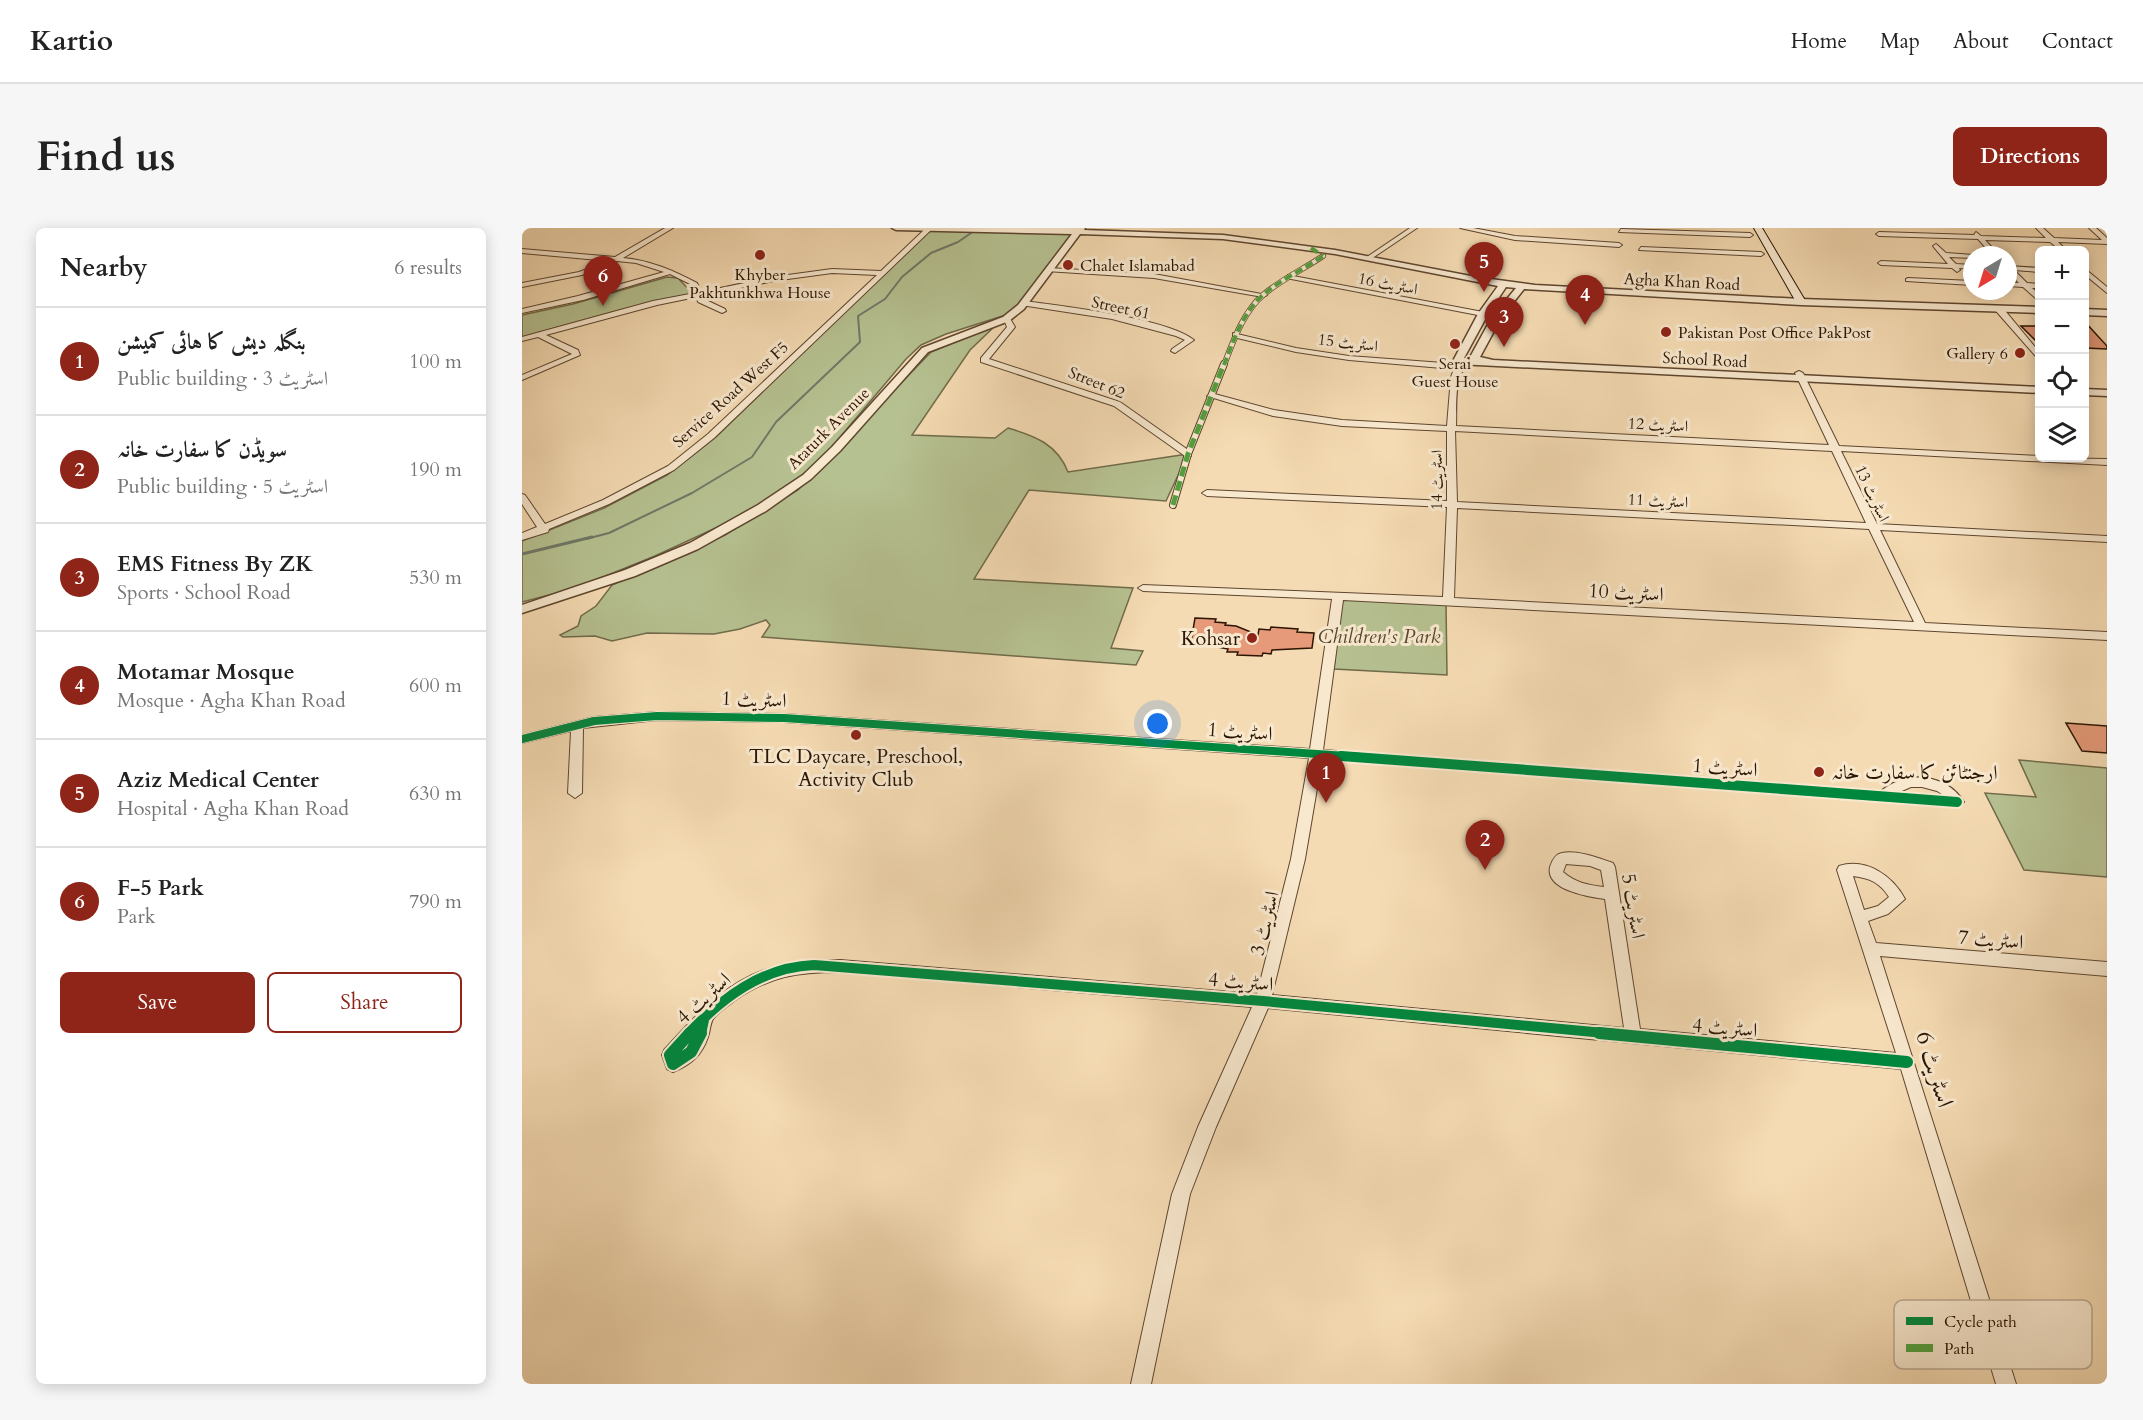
<!DOCTYPE html>
<meta charset="utf-8">
<style>
body{margin:0;font-family:Cardo,Amiri,serif;background:#f6f6f6;color:#222}
.controls{position:absolute;right:18px;top:18px;display:grid;overflow:hidden;border-radius:9px;box-shadow:0 3px 15px #0003}
.controls button{width:54px;height:54px;display:grid;place-items:center;padding:0;border:0;border-bottom:2px solid #e0e0e0;background:#fff;color:#222;font:30px sans-serif}
.compass{position:absolute;left:1441px;top:18px;width:54px;height:54px;border-radius:50%;background:#fff;box-shadow:0 3px 15px #0003;rotate:218deg}
.you{position:absolute;left:636px;top:496px;width:21px;height:21px;margin:-15px;border:4px solid #fff;border-radius:50%;background:#1a73e8;box-shadow:0 0 0 9px #1a73e833}
.badge{display:grid;place-items:center;width:39px;height:39px;border-radius:50%;background:#8f2418;color:#fff;font-size:20px;font-weight:700}
.pin{position:absolute;translate:-50% -50px;filter:drop-shadow(0 2px 3px #0008)}
.pin::after{content:'';position:absolute;top:32px;width:21px;height:18px;background:inherit;clip-path:polygon(0 0,100% 0,50% 100%)}
.list{margin:0;padding:0;list-style:none}
h2{display:flex;justify-content:space-between;align-items:center;height:78px;margin:0;padding:0 24px;font-size:26px}
h2 small{font-size:20px;font-weight:400;color:#767676}
.list li{display:grid;grid-template-columns:39px 1fr auto;gap:18px;align-items:center;box-sizing:border-box;height:108px;padding:0 24px;border-top:2px solid #e0e0e0}
.list b{display:block;font-size:22px;white-space:nowrap}
.list p{margin:0;font-size:20px;white-space:nowrap;color:#767676}
.list em{font-size:20px;font-style:normal;color:#767676}
.actions{display:flex;gap:12px;padding:18px 24px}
.actions a{flex:1;padding:14px 0;border:2px solid #8f2418;border-radius:9px;text-align:center;font-size:21px;color:#8f2418}
.actions .main{background:#8f2418;color:#fff}
.icon{flex:none;width:33px;height:33px;fill:none;stroke:currentColor;stroke-width:2;stroke-linecap:round;stroke-linejoin:round}
.map{position:relative;flex:none;width:1585px;height:1156px;overflow:hidden;border-radius:9px}
header{display:flex;align-items:center;gap:36px;box-sizing:border-box;height:84px;padding:0 30px;background:#fff;border-bottom:2px solid #e0e0e0}
header strong{font-size:28px}
nav{display:flex;gap:33px;margin-inline-start:auto;font-size:21px}
.intro{display:flex;align-items:center;justify-content:space-between;box-sizing:border-box;height:144px;padding:0 36px}
h1{margin:0;font-size:42px}
.button{padding:15px 27px;border-radius:9px;background:#8f2418;color:#fff;font-size:21px;font-weight:700}
main{display:flex;gap:36px;padding:0 36px}
aside{flex:1;background:#fff;border-radius:9px;box-shadow:0 3px 15px #0003}
.map>svg:first-child{display:block}
</style>
<header>
<strong>Kartio</strong>
<nav><a>Home</a><a>Map</a><a>About</a><a>Contact</a></nav>
</header>
<div class="intro"><h1>Find us</h1><a class="button">Directions</a></div>
<main>
<aside>
<h2>Nearby<small>6 results</small></h2>
<ul class="list">
<li><span class="badge">1</span><div><b>بنگلہ دیش کا ہائی کمیشن</b><p>Public building · اسٹریٹ 3</p></div><em>100 m</em></li>
<li><span class="badge">2</span><div><b>سویڈن کا سفارت خانہ</b><p>Public building · اسٹریٹ 5</p></div><em>190 m</em></li>
<li><span class="badge">3</span><div><b>EMS Fitness By ZK</b><p>Sports · School Road</p></div><em>530 m</em></li>
<li><span class="badge">4</span><div><b>Motamar Mosque</b><p>Mosque · Agha Khan Road</p></div><em>600 m</em></li>
<li><span class="badge">5</span><div><b>Aziz Medical Center</b><p>Hospital · Agha Khan Road</p></div><em>630 m</em></li>
<li><span class="badge">6</span><div><b>F-5 Park</b><p>Park</p></div><em>790 m</em></li>
</ul>
<div class="actions"><a class="main">Save</a><a>Share</a></div>
</aside>
<div class="map">
<svg width="1585" height="1156" viewBox="0 0 1585 1156">
<rect width="100%" height="100%" fill="#f5dbb3"/>
<filter id="stains"><feTurbulence type="fractalNoise" baseFrequency=".00333" numOctaves="4"/><feColorMatrix values="0 0 0 0 .2 0 0 0 0 .09 0 0 0 0 .02 0 0 0 .5 -.17"/></filter>
<radialGradient id="worn" r=".72"><stop offset=".6" stop-color="#630" stop-opacity="0"/><stop offset="1" stop-color="#630" stop-opacity=".3"/></radialGradient>
<!-- green -->
<path fill="#b6c191" stroke="#706b4a" stroke-width="1.5" d="M407 3 552 5 490 85 424 106 399 117 384 131 308 221 277 252 211 292 133 328 54 360 0 374V313L82 280 145 247 194 209Z
M145 49 156 50 171 66 98 82 0 109V87L51 76Z
M473 98 448 122 390 207 473 210 486 200C513 208 535 216 546 244L666 226 644 273 507 262 452 351 611 360 589 420 621 423 614 437 240 409 248 397 244 392 218 401 192 406 125 405 90 413 73 408 41 409 38 407 56 398 59 388 74 378 90 357 203 307 276 262 409 124Z
M819 371 924 376 925 447 812 441Z
M1497 532 1585 540V649L1502 642 1463 565 1514 569Z"/>
<g fill="none" stroke-linecap="round" stroke-linejoin="round">
<!-- stream-far1 -->
<path stroke="#6f7968" stroke-width="2" d="M64 311 87 305 170 265 230 229 254 194 338 114 336 88 363 71 380 49 409 25 436 14 452 3"/>
<!-- stream -->
<path stroke="#6f7968" stroke-width="3" d="M0 326 70 309"/>
</g>
<!-- building -->
<path fill="#e69a79" stroke="#2b1503" stroke-width="1.5" d="M1563 94 1585 118V121L1563 120Z
M1499 98H1518V117Z
M673 390 694 391 693 394 704 395 703 397 714 398 736 407 737 401 748 402 749 399 776 401 775 404 792 405 790 420 750 422 749 426 741 425 740 428 715 427 716 424H705L706 421 669 414Z
M1544 495 1585 498V525L1560 523Z"/>
<g fill="none" stroke-linecap="round" stroke-linejoin="round">
<!-- pedestrian-far1 casing -->
<g stroke="#5e462f" stroke-width="6">
<path id="pedestrian-far1" d="M702 137C711 114 721 84 741 67 758 52 782 41 801 28"/>
</g>
<!-- pedestrian casing -->
<g stroke="#5e462f" stroke-width="8">
<path id="pedestrian" d="M651 277 666 226 702 136"/>
</g>
<!-- minor casing -->
<g stroke="#5e462f" stroke-width="2">
<path id="minor" d="M143 0H151L101 30C128 32 152 43 175 55L179 64 251 49 310 41 359 43 404 0 410 1 192 210 152 242 87 276 27 301 26 304 0 312V305L15 299 0 276V266L3 267 23 296 81 272 146 238 186 206 355 47 310 45 251 53 181 68 182 71 203 81 204 83 200 85 176 74 174 69 135 77 24 107 56 122 58 127 0 152V147L50 126 16 109 0 113V109L131 73 173 65 170 57 148 46 61 72 0 85V81L56 68 142 44 114 35 95 33 60 47 0 59V55L57 44 87 33 0 25V21L93 29Z
M888 0H895L849 31H845V29Z
M938 0H951L993 8 1097 15 1100 17 1097 19 993 12Z
M1514 0H1521L1532 10 1580 12 1567 0H1574L1585 10V16L1536 14 1544 22H1538L1528 14 1463 12 1477 27H1470L1456 11 1357 8 1354 6 1357 4 1452 7 1454 4 1459 8 1524 10Z
M1099 1 1228 5 1231 7 1228 9 1097 4Z
M1414 16 1424 25 1452 27H1450V30L1427 29 1434 36 1450 37V41L1437 40 1438 42 1435 44 1430 40 1359 37 1356 35 1359 33 1426 36 1411 18Z
M1119 19 1239 24 1242 26 1239 28 1117 22Z
M1486 38 1518 40V44L1492 42 1505 55 1518 56V60H1510L1518 67V74L1501 59 1486 58V54L1497 55 1486 44Z
M526 40 632 46 745 67 741 69 632 50 524 43Z
M1562 40 1585 59V65L1562 46Z
M766 47 961 84 965 86 961 88 764 50Z
M1386 50 1450 53V57L1384 53V51Z
M502 73C539 78 645 90 672 112L653 125 649 123 650 121 663 112 654 108 590 91 499 77 498 75Z
M1474 79H1480L1518 125V133L1474 83Z
M481 89H487L493 99 467 131 598 174 669 224V228H663L592 178 459 134V130L485 99Z
M711 105 774 120 827 128 935 136 946 133 947 135C931 149 935 178 934 198L1307 217 1273 145 1277 143 1281 145 1317 218 1518 228V230L1585 231V237L1319 223 1355 296 1585 308V314L1358 302 1403 395 1585 404V412L821 372 801 522 1359 563C1384 542 1424 545 1442 574L1435 579 800 531 783 631 750 767 1102 800 1083 671C1067 669 1023 662 1028 639 1030 633 1033 626 1040 625 1056 622 1076 630 1091 635L1093 639 1118 801 1374 825 1315 642 1317 638C1344 629 1371 648 1383 671L1366 686 1346 693 1354 715 1585 734V748L1358 728 1494 1156H1474L1379 841 746 780 694 899 668 966 629 1156H609L650 966 676 899 730 779 318 744C277 744 247 748 212 773 206 778 196 784 191 791 188 796 188 804 186 809 180 827 169 837 151 844L145 841 140 827 142 822C198 760 231 730 318 732L735 766 769 631 787 530 262 494 135 492 61 500 60 565 53 570 46 565 49 503 0 515V507L72 489 135 484 262 486 788 521 810 371 621 363 616 360 621 357 921 369 925 279 685 268 680 265 685 262 925 273V203L820 198 751 188 685 168 689 165 752 182 820 192 925 198 929 149 932 141 827 132 774 124 711 109ZM933 203 1310 223 1344 295 935 274ZM935 280 1347 301 1392 394 932 370ZM1400 559 1415 563 1423 568 1375 565 1389 559ZM1044 636 1068 638 1079 642 1082 659C1066 657 1054 655 1041 644ZM1331 648C1348 650 1358 655 1367 669L1356 678 1342 682Z"/>
</g>
<!-- tertiary casing -->
<g stroke="#5e462f" stroke-width="3">
<path id="tertiary" d="M370 0H563L562 2 701 7 813 22 954 49 1013 57 1279 71 1518 79V85L1279 77 1002 61 979 90 958 129 971 132 1518 159V165L936 136 931 133 956 86 976 58 813 26 701 11 558 6 502 81 487 93 406 124 318 223 289 251 244 283 176 321 113 348 0 385V377L103 342 168 315 236 277 281 247 310 219 400 120 481 89 496 77 550 6 374 2ZM984 59 994 60 970 89 947 131 942 130 966 86Z
M1562 81 1585 82V88L1562 87Z
M1562 161 1585 162V168L1562 167Z"/>
</g>
<!-- secondary casing -->
<g stroke="#2b1503" stroke-width="2">
<path id="secondary" d="M1232 0H1240L1284 74 1282 76 1274 74Z"/>
</g>
<!-- pedestrian-far1 -->
<use href="#pedestrian-far1" stroke="#f8e8ce" stroke-width="4.5"/>
<!-- pedestrian -->
<use href="#pedestrian" stroke="#f8e8ce" stroke-width="6"/>
<!-- minor -->
<use href="#minor" fill="#f8e8ce" fill-rule="evenodd"/>
<!-- tertiary -->
<use href="#tertiary" fill="#f8e8ce" fill-rule="evenodd"/>
<!-- secondary -->
<use href="#secondary" fill="#f8e8ce" fill-rule="evenodd"/>
<!-- quiet-far1 -->
<path stroke="#51a03d" stroke-width="4" stroke-dasharray="8 4" stroke-linecap="butt" d="M789 20 801 28
M702 137C711 114 721 84 741 67 758 52 782 41 801 28"/>
<!-- quiet -->
<path stroke="#51a03d" stroke-width="5" stroke-dasharray="10 5" stroke-linecap="butt" d="M651 277 666 226 702 136"/>
<!-- cycleway-far2 casing -->
<g stroke="#f8e8ce" stroke-width="10">
<path id="cycleway-far2" d="M0 511 72 493 135 488 262 490 839 529"/>
</g>
<!-- cycleway-far1 casing -->
<g stroke="#f8e8ce" stroke-width="14">
<path id="cycleway-far1" d="M819 528 1435 574
M166 806C200 770 240 739 292 737L741 773 1093 806
M179 806 182 792"/>
</g>
<!-- cycleway casing -->
<g stroke="#f8e8ce" stroke-width="16">
<path id="cycleway" d="M168 805 148 827 151 836 169 824 179 805
M1077 805 1385 834"/>
</g>
<!-- cycleway-far2 -->
<use href="#cycleway-far2" stroke="#00873e" stroke-width="8"/>
<!-- cycleway-far1 -->
<use href="#cycleway-far1" stroke="#00873e" stroke-width="10"/>
<!-- cycleway -->
<use href="#cycleway" stroke="#00873e" stroke-width="12"/>
</g>
<!-- markers -->
<g fill="#8f2418" stroke="#f8e8ce" stroke-width="2">
<circle cx="238" cy="27" r="6"/>
<circle cx="546" cy="37" r="6"/>
<circle cx="1144" cy="104" r="6"/>
<circle cx="933" cy="116" r="6"/>
<circle cx="1498" cy="125" r="6"/>
<circle cx="730" cy="410" r="6"/>
<circle cx="334" cy="507" r="6"/>
<circle cx="1297" cy="544" r="6"/>
</g>
<g text-anchor="middle" stroke-width="6" stroke-linejoin="round" paint-order="stroke">
<!-- far-poi labels -->
<g font-size="16" fill="#2b1503" stroke="#f8e8ce" text-anchor="start">
<text x="558" y="43">Chalet Islamabad</text>
<text x="238" y="52" text-anchor="middle">Khyber<tspan x="238" dy="18">Pakhtunkhwa House</tspan></text>
<text x="1156" y="110">Pakistan Post Office PakPost</text>
<text x="1486" y="131" text-anchor="end">Gallery 6</text>
<text x="933" y="141" text-anchor="middle">Serai<tspan x="933" dy="18">Guest House</tspan></text>
</g>
<!-- far-street labels -->
<g font-size="16" fill="#2b1503" stroke="#f8e8ce">
<text transform="translate(1160 53) rotate(3)" y="6">Agha Khan Road</text>
<text transform="translate(866 55) rotate(11)" y="6">اسٹریٹ 16</text>
<text transform="translate(599 79) rotate(12)" y="6">Street 61</text>
<text transform="translate(826 114) rotate(7)" y="6">اسٹریٹ 15</text>
<text transform="translate(1183 131) rotate(3)" y="6">School Road</text>
<text transform="translate(575 154) rotate(22)" y="6">Street 62</text>
<text transform="translate(208 166) rotate(-42)" y="6">Service Road West F5</text>
<text transform="translate(1136 196) rotate(3)" y="6">اسٹریٹ 12</text>
<text transform="translate(306 200) rotate(-45)" y="6">Ataturk Avenue</text>
<text transform="translate(914 252) rotate(-90)" y="6">اسٹریٹ 14</text>
<text transform="translate(1351 265) rotate(65)" y="6">اسٹریٹ 13</text>
<text transform="translate(1136 272) rotate(3)" y="6">اسٹریٹ 11</text>
</g>
<!-- street labels -->
<g font-size="20" fill="#2b1503" stroke="#f8e8ce">
<text transform="translate(1104 364) rotate(3)" y="7">اسٹریٹ 10</text>
<text transform="translate(232 471) rotate(2)" y="7">اسٹریٹ 1</text>
<text transform="translate(718 503) rotate(4)" y="7">اسٹریٹ 1</text>
<text transform="translate(1203 539) rotate(4)" y="7">اسٹریٹ 1</text>
<text transform="translate(1112 678) rotate(81)" y="7">اسٹریٹ 5</text>
<text transform="translate(742 695) rotate(-76)" y="7">اسٹریٹ 3</text>
<text transform="translate(1469 711) rotate(5)" y="7">اسٹریٹ 7</text>
<text transform="translate(719 753) rotate(5)" y="7">اسٹریٹ 4</text>
<text transform="translate(181 770) rotate(-42)" y="7">اسٹریٹ 4</text>
<text transform="translate(1203 799) rotate(5)" y="7">اسٹریٹ 4</text>
</g>
<!-- park labels -->
<g font-size="20" font-style="italic" fill="#55492e" stroke="#f8e8ce">
<text x="857" y="415">Children's Park</text>
</g>
<!-- poi labels -->
<g font-size="20" fill="#2b1503" stroke="#f8e8ce" text-anchor="end">
<text x="718" y="417">Kohsar</text>
<text x="334" y="535" text-anchor="middle">TLC Daycare, Preschool,<tspan x="334" dy="23">Activity Club</tspan></text>
<text x="1309" y="551" text-anchor="start">ارجنٹائن کا سفارت خانہ</text>
</g>
<!-- near-street labels -->
<g font-size="24" fill="#2b1503" stroke="#f8e8ce">
<text transform="translate(1413 841) rotate(73)" y="8">اسٹریٹ 6</text>
</g>
</g>
<!-- legend -->
<rect x="1372" y="1072" width="198" height="69" rx="9" fill="#f8e8ce" stroke="#baa991" stroke-width="1.5"/>
<rect x="1384" y="1089" width="27" height="8" fill="#00873e"/>
<rect x="1384" y="1116" width="27" height="8" fill="#51a03d"/>
<g font-size="16" fill="#2b1503">
<text x="1422" y="1099">Cycle path</text>
<text x="1422" y="1126">Path</text>
</g>
<rect width="100%" height="100%" filter="url(#stains)"/>
<rect width="100%" height="100%" fill="url(#worn)"/>
</svg>
<div class="controls">
<button>+</button>
<button>−</button>
<button><svg class="icon" aria-label="locate" viewBox="0 0 24 24"><circle cx="12" cy="12" r="6"/><path d="M12 2v4M12 18v4M2 12h4M18 12h4"/></svg></button>
<button><svg class="icon" aria-label="layers" viewBox="0 0 24 24"><path d="M12 4l9 5-9 5-9-5zM3 14l9 5 9-5"/></svg></button>
</div>
<svg class="compass" viewBox="-18 -18 36 36"><path d="M0-13l5 13h-10z" fill="#e53935"/><path d="M0 13l5-13h-10z" fill="#767676"/></svg>
<div class="you"></div>
<div class="pin badge" style="left:804px;top:575px">1</div>
<div class="pin badge" style="left:963px;top:642px">2</div>
<div class="pin badge" style="left:982px;top:119px">3</div>
<div class="pin badge" style="left:1063px;top:97px">4</div>
<div class="pin badge" style="left:962px;top:64px">5</div>
<div class="pin badge" style="left:81px;top:78px">6</div>
</div>
</main>
